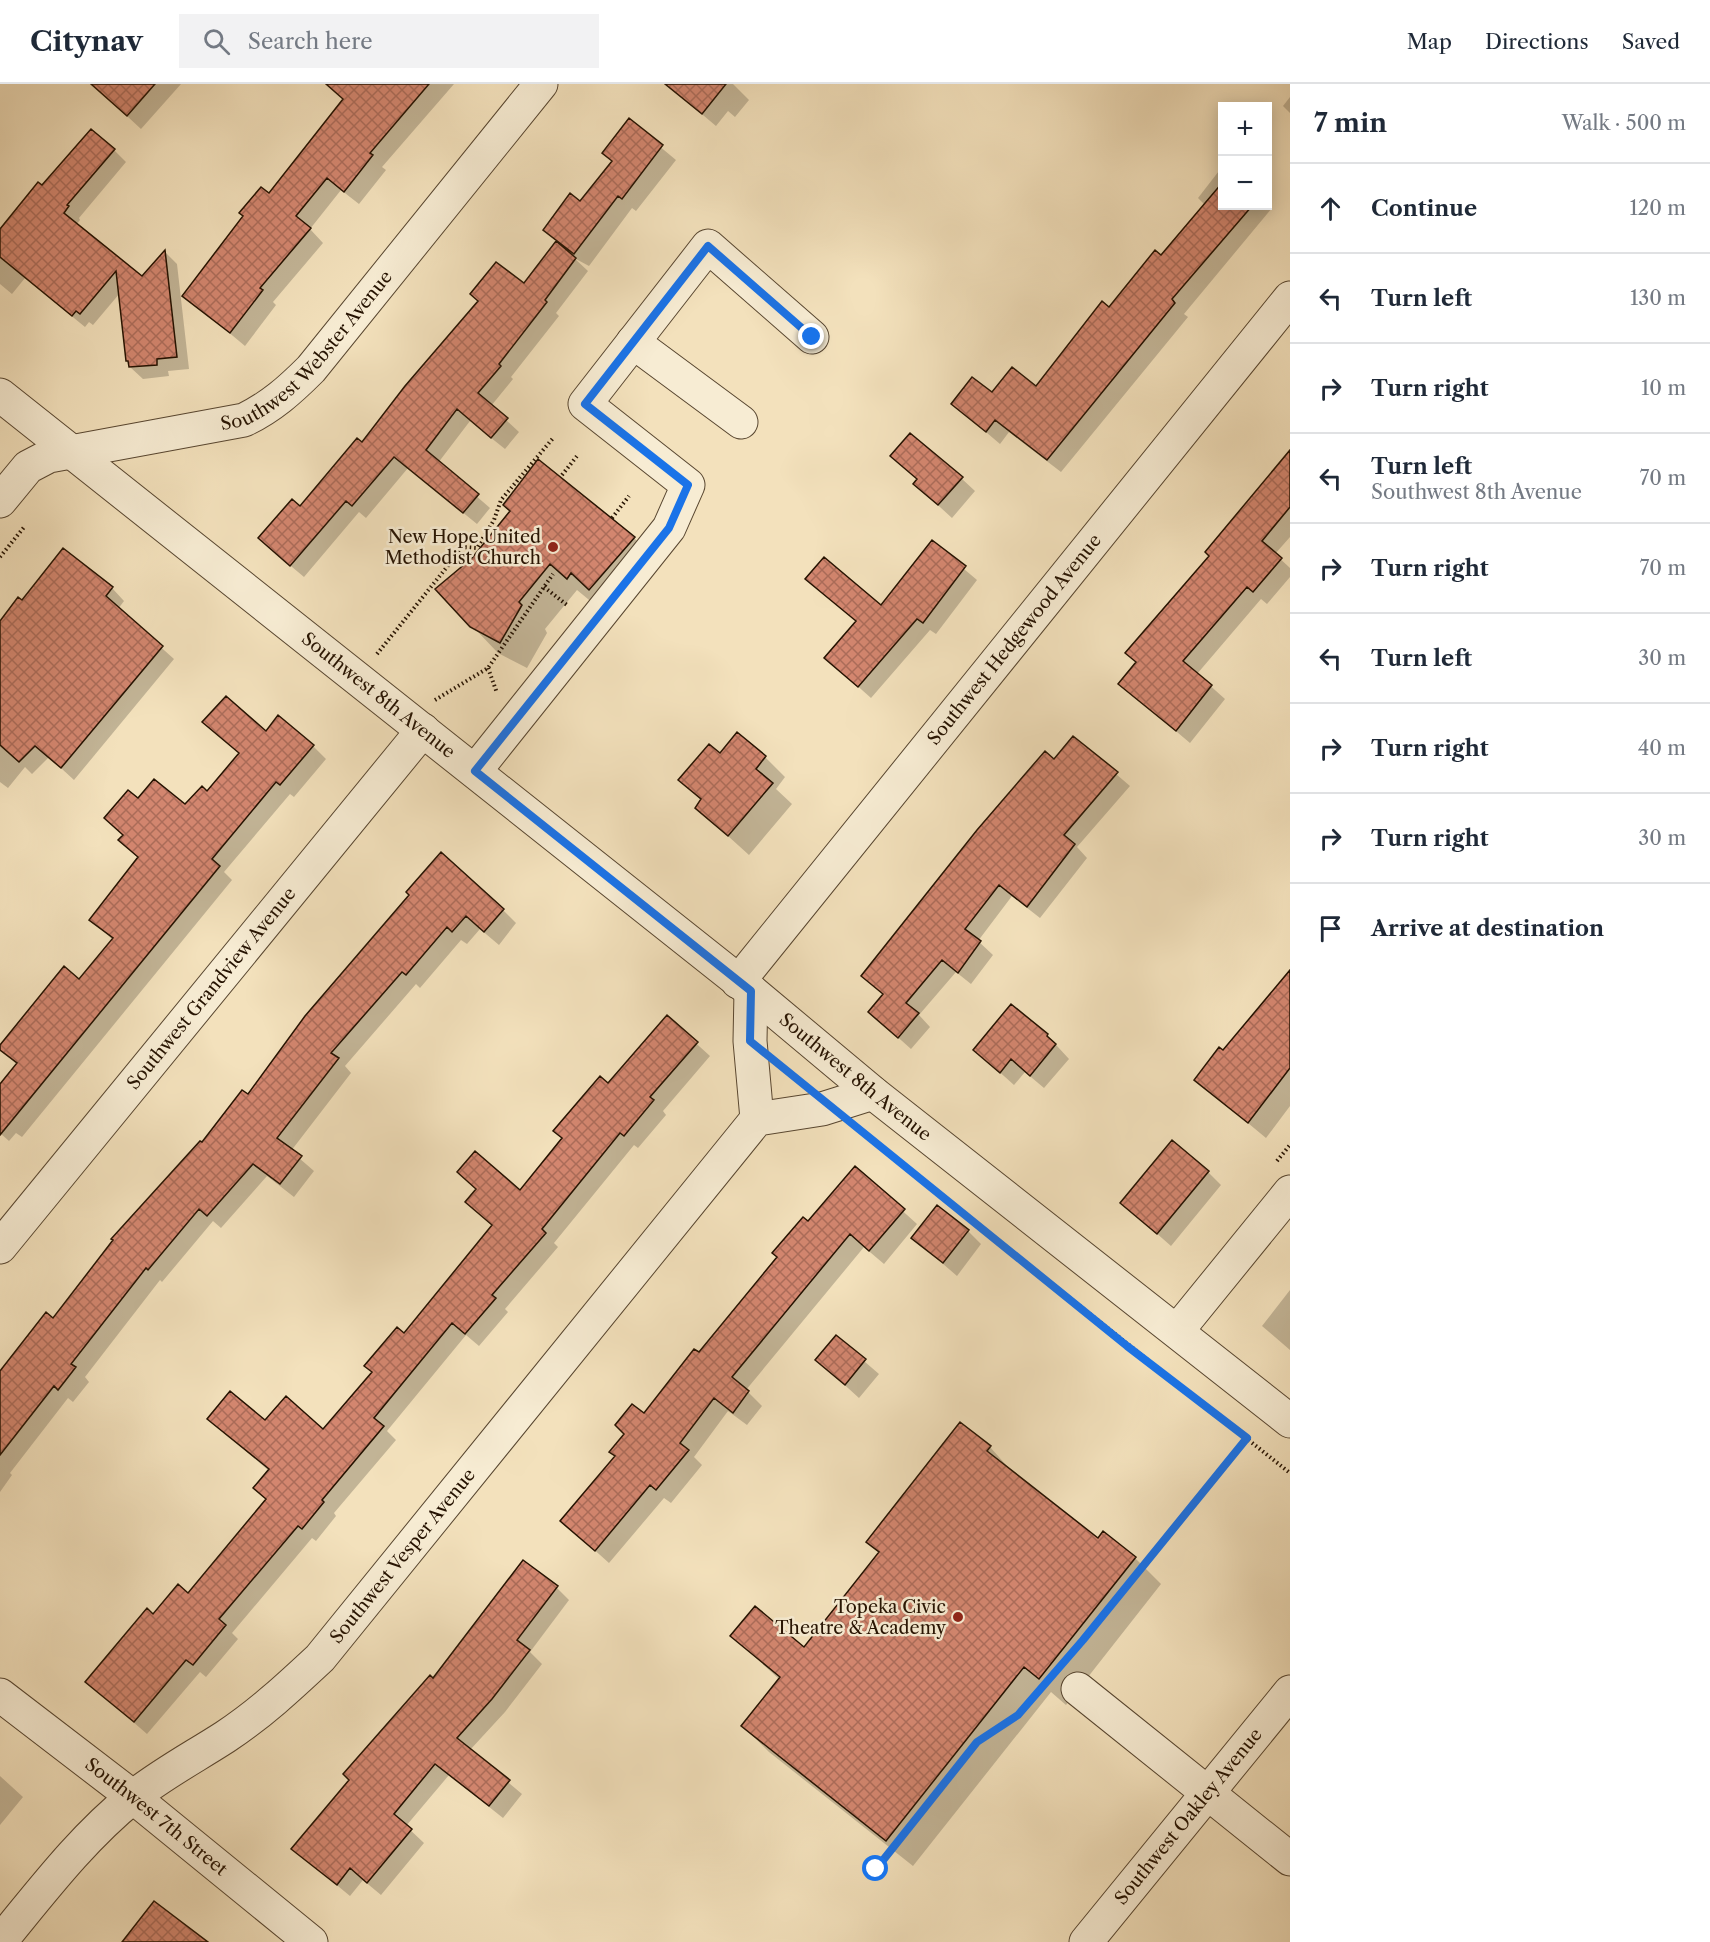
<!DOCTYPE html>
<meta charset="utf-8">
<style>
body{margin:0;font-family:"Libre Caslon Text",serif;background:#f2f2f3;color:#1f2937}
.controls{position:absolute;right:18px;top:18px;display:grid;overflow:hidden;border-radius:0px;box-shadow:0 3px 15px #0003}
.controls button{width:54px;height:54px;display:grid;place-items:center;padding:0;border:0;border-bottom:2px solid #e0e1e3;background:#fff;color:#1f2937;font:30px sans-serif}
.stop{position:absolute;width:18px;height:18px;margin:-14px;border:4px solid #1a73e8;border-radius:50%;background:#fff}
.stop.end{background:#1a73e8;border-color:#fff;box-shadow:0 2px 6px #0008}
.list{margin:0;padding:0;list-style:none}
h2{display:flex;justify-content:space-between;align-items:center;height:78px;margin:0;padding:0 24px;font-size:26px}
h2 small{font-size:20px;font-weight:400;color:#747a83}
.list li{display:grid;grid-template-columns:39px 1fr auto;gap:18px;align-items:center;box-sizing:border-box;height:90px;padding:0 24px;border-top:2px solid #e0e1e3}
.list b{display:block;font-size:22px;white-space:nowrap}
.list p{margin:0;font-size:20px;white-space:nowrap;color:#747a83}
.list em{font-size:20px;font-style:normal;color:#747a83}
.icon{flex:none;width:33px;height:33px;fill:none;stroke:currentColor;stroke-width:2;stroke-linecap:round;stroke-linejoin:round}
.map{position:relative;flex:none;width:1290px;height:1858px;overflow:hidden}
header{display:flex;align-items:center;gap:36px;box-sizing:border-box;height:84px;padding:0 30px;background:#fff;border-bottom:2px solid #e0e1e3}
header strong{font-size:28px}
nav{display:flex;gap:33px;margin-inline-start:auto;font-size:21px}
.search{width:420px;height:54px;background:#f2f2f3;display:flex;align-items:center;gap:15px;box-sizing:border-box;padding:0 21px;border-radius:0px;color:#747a83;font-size:22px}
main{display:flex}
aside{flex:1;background:#fff}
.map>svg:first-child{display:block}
</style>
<header>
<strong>Citynav</strong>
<div class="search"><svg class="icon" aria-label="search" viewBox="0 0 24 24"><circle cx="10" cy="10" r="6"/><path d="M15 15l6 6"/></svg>Search here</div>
<nav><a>Map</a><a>Directions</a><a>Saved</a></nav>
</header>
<main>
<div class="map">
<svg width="1290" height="1858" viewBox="0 0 1290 1858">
<defs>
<pattern id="building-cross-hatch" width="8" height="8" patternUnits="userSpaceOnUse" patternTransform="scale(1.5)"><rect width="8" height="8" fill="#d3866f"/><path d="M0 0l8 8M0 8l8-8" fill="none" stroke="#ab6c59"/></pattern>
</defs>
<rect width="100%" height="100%" fill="#f3e1bc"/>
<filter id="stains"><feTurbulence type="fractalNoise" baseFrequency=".00333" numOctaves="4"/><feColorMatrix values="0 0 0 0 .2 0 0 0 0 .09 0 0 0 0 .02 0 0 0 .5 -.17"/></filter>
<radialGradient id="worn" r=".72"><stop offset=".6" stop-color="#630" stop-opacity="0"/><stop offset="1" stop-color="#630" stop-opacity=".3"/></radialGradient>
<!-- shadow -->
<path fill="#0003" d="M108 0H181L141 45 101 8Z
M356 0H454L382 83 386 86 359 120 341 106 310 145 323 159 273 218 276 221 245 262 184 211 269 111Z
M666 0H733L749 16 735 33 728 27 716 42Z
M1290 13V29L1283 22Z
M629 37 676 76 636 127 632 124 589 182 574 174 588 187 556 229 559 232 511 293 513 295 491 322 519 348 505 365 470 337 438 379 490 424 477 440 408 384 366 434 359 428 304 493 273 467 300 424 524 201 557 158 545 145 581 119 613 78Z
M114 66 126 78 79 134 80 136 76 141 142 194 165 168 177 180 189 285 168 287 169 292 143 295 130 283 120 209 93 241 89 238 85 243 25 194 12 210 0 200V143L2 145 43 103Z
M1222 83V122L1268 120 1272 124 1184 230 1188 233 1061 388 1009 348 1000 360 953 320 1036 304 1109 225 1161 173 1205 121 1198 114Z
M1290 370V453L1275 470 1290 484V493L1267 520 1261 515 1197 590 1225 615 1190 659 1120 600 1137 580 1127 569 1211 472Z
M961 394 975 407 952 434 929 413Z
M634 454 660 480 594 520 577 506 545 545 547 549 527 584 498 569 437 505Z
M932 458 977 496 936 550 930 546 871 614 826 574 857 538 807 495 881 523Z
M112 504 124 517 118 525 174 575 74 696 49 673 32 690 25 683 8 704 0 698V539L22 518Z
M266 649 313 662 326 675 294 713 290 710 224 788 232 796 22 1053 16 1049 9 1057 0 1049V1002L17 981 0 963 79 897 113 856 91 836 139 775 120 756 124 752 106 734 138 716 185 722 208 709 240 670 218 651Z
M1074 654 1130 702 1077 763 1087 774 1040 834 1012 812 978 857 993 871 971 900 956 888 919 931 930 943 911 965 883 940 884 912 863 892Z
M720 671 765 673 785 693 776 705 792 720 749 771 697 724 702 717 680 696Z
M411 811 503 826 516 839 499 861 480 845 467 860 461 856 420 904 416 900 345 982 351 989 291 1067 314 1087 294 1113 267 1092 221 1144 213 1137 162 1198 160 1196 85 1293 89 1298 73 1318 68 1314 10 1389 12 1391 0 1408V1296L53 1236 141 1122 143 1123 248 1012Z
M1290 903V1022L1266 1054 1196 996Z
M667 933 710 972 663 1027 666 1031 638 1064 634 1061 554 1159 558 1163 505 1225 508 1228 479 1262 466 1251 387 1347 396 1356 334 1429 336 1432 316 1457 312 1454 232 1549 238 1555 206 1593 200 1588 147 1650 87 1598 153 1532 188 1511 267 1416 255 1404 269 1387 209 1335 266 1338 323 1348 493 1142 477 1106 459 1088 521 1108Z
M1047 951 1069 975 1044 1004 1025 988 1014 1001 975 966Z
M855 1084 917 1140 884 1180 864 1163 746 1306 762 1322 747 1341 728 1327 694 1373 702 1381 671 1419 664 1414 609 1479 562 1437 616 1373 644 1332Z
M1208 1088 1221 1101 1171 1162 1122 1119Z
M968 1147 981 1160 957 1192 913 1154Z
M1290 1206V1266L1262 1242Z
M836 1253 879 1290 859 1314 817 1276Z
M961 1340 990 1363 1015 1391 1098 1456 1135 1474 1161 1500 1066 1621 1051 1608 913 1782 769 1668 743 1642 780 1596 732 1552 804 1565 880 1469 868 1457Z
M557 1504 569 1516 530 1568 542 1580 505 1628 470 1666 522 1710 503 1734 449 1691 406 1742 424 1759 381 1811 363 1796 350 1812 293 1765 433 1596Z
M0 1692 23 1713 0 1741Z"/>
<!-- building -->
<path fill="url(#building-cross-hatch)" stroke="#251201" stroke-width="1.5" d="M91 0H155L127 32Z
M326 0H429L370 69 373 71 344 108 327 94 296 132 311 144 260 204 263 206 230 249 182 212 243 132 239 129 261 103 269 109 343 15Z
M665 0H726L702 30Z
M629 34 663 61 622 115 618 112 574 170 543 146 570 109 580 117 612 77 602 69Z
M91 45 115 65 67 121 69 122 64 129 142 192 165 166 177 273 157 275V281L129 283 128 277H126L116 187 80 230 76 227 72 232 0 173V145L38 98 42 101Z
M1222 99V122H1252L1172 215 1175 219 1047 376 995 336 986 348 951 320 972 293 992 308 1012 283 1036 302 1102 217 1109 223 1155 166 1161 171Z
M556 157 576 174 545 216 547 218 499 280 501 282 478 309 508 334 491 354 457 325 426 366 479 410 463 429 394 373 352 422 346 417 290 482 258 454 292 415 300 422 357 354 362 358 405 302 478 217 470 210 496 178 524 199Z
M910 349 963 393 938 421 913 400 917 395 890 372Z
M1290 366V423L1262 457 1282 474 1253 508 1247 503 1183 577 1212 601 1176 647 1118 600 1136 578 1125 569 1209 472 1205 468Z
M538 375 635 453 589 506 571 489 567 495 550 480 519 518 522 521 500 559 470 543 435 505 472 474 510 427 503 421Z
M932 456 966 482 923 539 917 535 858 603 824 574 856 537 805 495 824 473 881 521Z
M63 464 113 503 106 512 163 562 61 684 35 662 19 678 0 661V537L18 513 22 516Z
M226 612 266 647 278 631 314 661 280 701 276 698 212 775 220 782 0 1051V1000L17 979 0 966V961L64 882 79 895 113 854 89 836 138 773 118 756 123 751 104 734 128 706 138 714 154 695 185 720 202 702 207 707 239 669 202 638Z
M737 648 766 672 756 685 773 699 728 752 695 724 701 715 678 696 709 660 720 669Z
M1073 652 1118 688 1064 751 1075 760 1027 823 999 801 965 845 981 857 958 889 942 876 906 919 919 929 898 954 868 928 883 910 861 892 977 746 1045 667 1054 675Z
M441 768 504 825 484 848 466 832 452 848 447 843 406 891 402 888 331 969 339 974 277 1054 302 1072 280 1100 253 1080 207 1132 199 1125 148 1186 146 1184 71 1280 76 1283 58 1306 54 1302 0 1371V1287L46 1228 53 1234 113 1156 111 1155 200 1057 202 1058 242 1006 248 1010 305 932 409 811 406 808Z
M1290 886V984L1248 1039 1194 996 1219 963 1223 966Z
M1011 920 1048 950 1047 952 1056 960 1030 992 1011 975 1000 989 973 966Z
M667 931 698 958 650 1013 654 1016 624 1052 620 1049 542 1145 546 1149 492 1211 496 1214 465 1250 452 1239 374 1334 384 1342 322 1416 324 1418 302 1445 298 1442 219 1535 226 1541 193 1581 186 1576 134 1638 85 1598 147 1524 153 1530 178 1500 188 1509 266 1415 253 1404 269 1385 207 1335 230 1307 265 1336 286 1312 323 1345 372 1288 364 1282 397 1243 404 1249 492 1141 465 1118 476 1105 457 1088 475 1067 520 1106 562 1054 553 1047 600 992 608 999Z
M1172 1056 1209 1087 1157 1150 1120 1119Z
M855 1082 905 1125 869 1167 850 1150 732 1293 749 1307 733 1329 714 1314 680 1359 689 1366 656 1406 650 1401 595 1467 560 1437 615 1372 609 1368 624 1350 615 1341 632 1320 644 1329 694 1265 699 1268 777 1173 772 1169 803 1133 808 1137Z
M937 1121 969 1146 943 1179 911 1154Z
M836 1251 866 1275 845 1301 815 1276Z
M960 1338 991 1362 987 1367 1098 1454 1103 1447 1136 1473 1039 1595 1024 1583 886 1757 741 1642 780 1593 730 1552 755 1522 804 1563 879 1468 866 1458Z
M523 1476 558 1502 517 1556 530 1566 492 1615 457 1654 510 1696 489 1722 435 1680 394 1730 412 1745 367 1799 350 1784 337 1801 291 1765 349 1696 343 1690 430 1591 433 1594Z
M154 1817 208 1858H122Z"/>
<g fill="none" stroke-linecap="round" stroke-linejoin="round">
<!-- minor casing -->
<g stroke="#584630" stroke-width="35">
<g id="minor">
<path d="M633 258 741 338"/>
<path id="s1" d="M0 311 751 907 873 1009 1290 1337"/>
<path id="s2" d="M0 417 28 383 49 372 244 336C271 323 290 306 311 285L541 0"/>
<path d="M475 687 669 444 688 401 585 320 708 162 812 253"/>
<path id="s3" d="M738 898 1290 214"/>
<path d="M751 907 750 957 757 1035"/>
<path id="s4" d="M0 1163 423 646"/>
<path d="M1177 1247 1290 1108"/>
<path d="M1078 1605 1290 1775"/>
<path id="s5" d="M0 1611 133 1713 311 1858"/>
<path id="s6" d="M0 1858C42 1807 82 1754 133 1713 162 1690 194 1673 225 1653 260 1630 290 1602 320 1574L757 1035 822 1025 873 1009"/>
<path id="s7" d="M1086 1858 1290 1608"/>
</g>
</g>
<!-- path -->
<path stroke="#251201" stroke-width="4" stroke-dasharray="1.5 3" stroke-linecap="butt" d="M562 391 577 372
M612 434 629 412
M0 473 25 442
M544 503 567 521
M377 570 463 463 477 464 494 436 501 416 554 353
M488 584 497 609
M435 616 488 584 553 490
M861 1048 1290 1389
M1277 1077 1290 1061
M1069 1572 1247 1354
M876 1785 977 1657 1018 1631 1044 1601"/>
<!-- minor -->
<use href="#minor" stroke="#f7ecd3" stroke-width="33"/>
</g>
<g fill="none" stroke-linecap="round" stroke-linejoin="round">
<!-- route -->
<path stroke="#1a73e8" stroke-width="8" d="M812 253 708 162 585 320 688 401 669 444 475 687 751 907 750 957 1127 1262 1247 1354 1083 1556 1018 1631 977 1658 876 1785"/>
</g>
<!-- markers -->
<g fill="#8f2418" stroke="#f7ecd3" stroke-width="2">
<circle cx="553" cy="463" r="6"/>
<circle cx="958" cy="1533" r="6"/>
</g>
<g text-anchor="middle" stroke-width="5" stroke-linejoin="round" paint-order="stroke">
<!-- street labels -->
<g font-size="18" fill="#251201" stroke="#f7ecd3">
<text dy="6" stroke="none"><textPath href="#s2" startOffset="358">Southwest Webster Avenue</textPath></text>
<text dy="6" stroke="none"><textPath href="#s3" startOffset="440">Southwest Hedgewood Avenue</textPath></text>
<text dy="6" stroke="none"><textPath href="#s1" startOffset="483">Southwest 8th Avenue</textPath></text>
<text dy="6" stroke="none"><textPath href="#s4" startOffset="334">Southwest Grandview Avenue</textPath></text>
<text dy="6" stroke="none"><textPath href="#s1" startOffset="1094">Southwest 8th Avenue</textPath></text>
<text dy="6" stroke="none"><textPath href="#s6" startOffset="562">Southwest Vesper Avenue</textPath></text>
<text dy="6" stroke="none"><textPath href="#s5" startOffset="198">Southwest 7th Street</textPath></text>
<text dy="6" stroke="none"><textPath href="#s7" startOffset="162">Southwest Oakley Avenue</textPath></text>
</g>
<!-- poi labels -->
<g font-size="18" fill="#251201" stroke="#f7ecd3" text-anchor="end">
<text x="541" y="459">New Hope United<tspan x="541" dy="21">Methodist Church</tspan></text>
<text x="946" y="1529">Topeka Civic<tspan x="946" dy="21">Theatre &amp; Academy</tspan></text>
</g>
</g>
<rect width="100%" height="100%" filter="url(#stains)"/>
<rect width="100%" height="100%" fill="url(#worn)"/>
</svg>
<div class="controls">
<button>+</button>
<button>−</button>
</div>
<div class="stop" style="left:876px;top:1785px"></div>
<div class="stop end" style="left:812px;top:253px"></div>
</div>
<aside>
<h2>7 min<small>Walk · 500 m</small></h2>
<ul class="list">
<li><svg class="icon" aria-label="ahead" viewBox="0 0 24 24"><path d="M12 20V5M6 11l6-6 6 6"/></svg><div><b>Continue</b></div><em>120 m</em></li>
<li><svg class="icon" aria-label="left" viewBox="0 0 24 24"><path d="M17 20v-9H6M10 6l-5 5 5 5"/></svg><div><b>Turn left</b></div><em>130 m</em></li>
<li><svg class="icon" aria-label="right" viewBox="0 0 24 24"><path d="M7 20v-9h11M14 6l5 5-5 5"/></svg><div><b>Turn right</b></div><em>10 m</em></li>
<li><svg class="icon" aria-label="left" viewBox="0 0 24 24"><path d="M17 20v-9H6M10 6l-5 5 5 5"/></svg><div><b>Turn left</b><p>Southwest 8th Avenue</p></div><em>70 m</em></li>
<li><svg class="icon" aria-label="right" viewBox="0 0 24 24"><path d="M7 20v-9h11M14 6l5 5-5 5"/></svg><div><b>Turn right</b></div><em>70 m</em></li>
<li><svg class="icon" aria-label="left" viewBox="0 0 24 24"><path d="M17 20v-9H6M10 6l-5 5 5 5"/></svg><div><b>Turn left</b></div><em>30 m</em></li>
<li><svg class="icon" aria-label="right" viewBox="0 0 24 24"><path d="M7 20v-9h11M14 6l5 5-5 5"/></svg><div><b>Turn right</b></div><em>40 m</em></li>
<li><svg class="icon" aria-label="right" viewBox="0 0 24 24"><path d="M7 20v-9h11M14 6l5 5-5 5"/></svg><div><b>Turn right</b></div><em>30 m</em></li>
<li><svg class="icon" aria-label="arrive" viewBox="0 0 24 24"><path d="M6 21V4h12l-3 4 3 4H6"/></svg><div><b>Arrive at destination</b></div></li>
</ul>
</aside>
</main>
